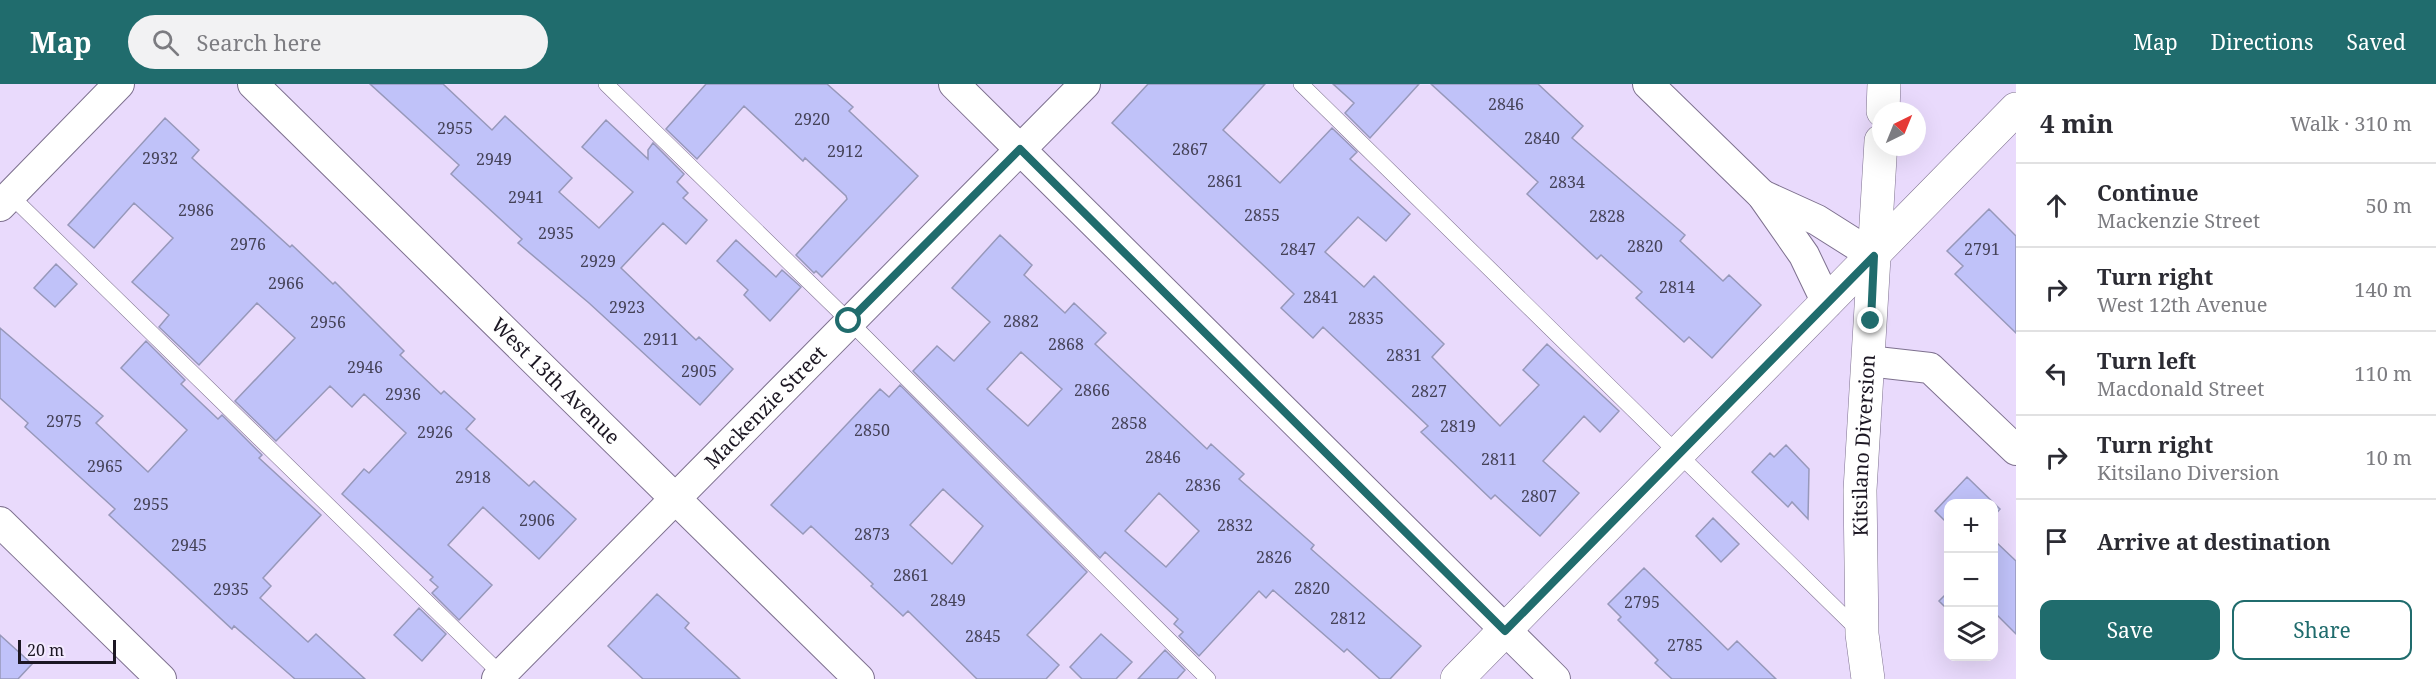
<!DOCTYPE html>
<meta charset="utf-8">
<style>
body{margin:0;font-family:"Noto Serif",serif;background:#f2f2f3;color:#2b2b33}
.controls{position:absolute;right:18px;bottom:18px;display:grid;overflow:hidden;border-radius:12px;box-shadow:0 6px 24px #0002}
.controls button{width:54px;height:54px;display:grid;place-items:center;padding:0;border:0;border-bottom:2px solid #e1e1e2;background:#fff;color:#2b2b33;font:30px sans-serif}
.compass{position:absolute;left:1872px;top:18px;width:54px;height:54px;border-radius:50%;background:#fff;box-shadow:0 6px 24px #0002;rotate:43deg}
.scale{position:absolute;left:18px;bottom:15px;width:98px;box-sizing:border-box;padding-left:6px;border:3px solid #1c1723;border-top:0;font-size:16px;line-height:21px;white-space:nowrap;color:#1c1723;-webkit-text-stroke:4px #f3eaff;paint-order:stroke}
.stop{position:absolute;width:18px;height:18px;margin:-14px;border:4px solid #206c6d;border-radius:50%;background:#fff}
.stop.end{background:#206c6d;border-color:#fff;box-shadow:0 2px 6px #0008}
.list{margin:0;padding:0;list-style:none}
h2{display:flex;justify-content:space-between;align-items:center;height:78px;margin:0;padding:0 24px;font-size:26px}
h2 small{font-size:20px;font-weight:400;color:#7c7c81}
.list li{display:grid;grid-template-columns:39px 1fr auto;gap:18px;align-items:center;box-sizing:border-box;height:84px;padding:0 24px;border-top:2px solid #e1e1e2}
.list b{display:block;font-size:22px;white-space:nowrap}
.list p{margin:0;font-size:20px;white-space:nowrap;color:#7c7c81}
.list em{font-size:20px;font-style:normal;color:#7c7c81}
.actions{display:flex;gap:12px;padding:18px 24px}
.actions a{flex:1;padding:14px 0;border:2px solid #206c6d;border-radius:12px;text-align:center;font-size:21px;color:#206c6d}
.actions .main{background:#206c6d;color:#fff}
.icon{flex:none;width:33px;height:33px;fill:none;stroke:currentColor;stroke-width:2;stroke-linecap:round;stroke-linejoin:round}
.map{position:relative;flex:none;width:2016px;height:595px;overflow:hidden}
header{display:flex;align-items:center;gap:36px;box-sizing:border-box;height:84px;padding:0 30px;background:#206c6d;color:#fff}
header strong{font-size:28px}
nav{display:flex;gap:33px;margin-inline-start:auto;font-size:21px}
.search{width:420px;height:54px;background:#f2f2f3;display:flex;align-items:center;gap:15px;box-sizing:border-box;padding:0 21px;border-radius:33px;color:#7c7c81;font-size:22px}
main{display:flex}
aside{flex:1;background:#fff}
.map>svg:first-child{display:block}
</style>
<header>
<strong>Map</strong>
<div class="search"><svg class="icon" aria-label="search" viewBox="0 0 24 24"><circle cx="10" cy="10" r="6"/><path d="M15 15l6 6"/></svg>Search here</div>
<nav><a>Map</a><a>Directions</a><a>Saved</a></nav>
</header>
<main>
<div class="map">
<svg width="2016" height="595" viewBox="0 0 2016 595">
<rect width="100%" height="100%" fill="#e9dafc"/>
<!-- building -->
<path fill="#c0c2f9" stroke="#9798ba" stroke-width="1.5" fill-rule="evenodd" d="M370 0H443L492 46 505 32 572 94 559 108 599 144 633 108 582 63 606 36 648 75V66L653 59 684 90 677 98 688 109 683 114 707 136 686 160 663 139 621 184 696 256 699 253 733 285 700 321 589 219 518 159 522 155 451 90 459 81Z
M706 0H827L853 23 849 27 918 92 822 193 816 187 814 189 796 171 847 115 846 112 805 74 803 77 744 22 697 75 666 45Z
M1148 0H1265L1223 46 1280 99 1332 44 1357 68 1350 75 1410 130 1386 157 1358 133 1325 168 1364 203 1374 192 1444 260 1432 273 1500 342 1539 301 1523 286 1547 260 1619 327 1600 348 1584 332 1543 377 1579 409 1540 452 1495 411 1491 415 1421 348 1428 342 1323 243 1313 254 1281 224 1294 210 1112 39Z
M1333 0H1419L1370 54 1345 29 1354 19Z
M1431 0H1538L1583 42 1572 54 1685 151 1680 157 1723 197 1729 191 1761 221 1712 274 1689 253 1684 258 1636 214 1642 208 1601 171 1597 175 1527 110 1538 98Z
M165 34 199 66 192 74 290 163 292 161 333 200 335 198 404 267 400 271 441 310 444 307 475 335 466 345 529 402 534 397 576 435 539 475 483 423 448 461 492 501 459 536 432 509 438 503 430 496 433 493 342 410 364 385 369 389 406 349 364 310 352 323 330 302 276 357 235 317 295 254 257 219 199 281 159 243 169 231 132 198 173 154 134 119 94 164 68 141Z
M1989 125 2016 152V249L1955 190 1963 182 1947 167Z
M1000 151 1032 181 1024 191 1065 229 1074 219 1106 249 1095 260 1207 365 1211 360 1244 390 1239 395 1314 461 1311 465 1421 562 1390 595H1380L1347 565 1344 568 1273 506 1266 514 1259 507 1199 572 1179 552 1183 548 1174 540 1178 535 1105 468 1100 474 913 287 937 262 954 277 990 238 952 204ZM1021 268 1062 305 1028 342 987 305ZM1159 409 1199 447 1166 483 1125 447Z
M736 156 776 193 782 186 801 203 770 237 744 211 748 206 717 177Z
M56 180 77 200 55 223 34 204Z
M0 244 103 332 96 339 148 388 187 346 121 284 146 257 185 296 181 300 218 335 222 331 262 371 259 374 321 431 263 494 271 502 260 514 308 558 316 550 365 595H295L234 542 232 545 109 431 115 425 25 343 28 339 0 314Z
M900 301 1087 488 1027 551 1059 581 1046 595H977L908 527 903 532 871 502 873 500 811 442 803 450 771 421 880 305 889 313ZM943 405 983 442 952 480 910 441Z
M1786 361 1809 385 1808 435 1792 418 1788 423 1752 388 1770 369 1774 373Z
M1967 393 2000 425 1994 432V420H1948V440L1935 427Z
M1713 434 1739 460 1721 478 1696 452Z
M1996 458 2016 477V550L1994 528V461Z
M1644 484 1728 566 1737 557 1776 595H1672L1655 579 1658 576 1618 536 1621 533 1608 520Z
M1948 508V526L1939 517Z
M657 510 689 539 685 544 740 595H643L608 562Z
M419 524 446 550 422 577 394 551Z
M1101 550 1132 578 1116 595H1082L1070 583Z
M0 551 32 580 18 595H0Z
M1165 566 1185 586 1177 595H1138Z"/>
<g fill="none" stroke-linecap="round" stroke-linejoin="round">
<!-- service casing -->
<g stroke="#7e718f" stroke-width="16">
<path id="service" d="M606 0 849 237 1208 595
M1301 0 1858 546
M8 109 504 593"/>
</g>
<!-- minor casing -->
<g stroke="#7e718f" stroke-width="32">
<g id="minor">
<path id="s1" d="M253 0 859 595"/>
<path d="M954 0 1555 595"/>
<path d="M1648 0 1762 111 1804 171 1827 219"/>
<path d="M1762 111 1817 136 1874 172"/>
<path d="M0 122 119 0"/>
<path d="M1868 277 1930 284 2016 366"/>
<path d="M0 438 161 595"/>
<path id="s2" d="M497 595 1085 0"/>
</g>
</g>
<!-- tertiary casing -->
<g stroke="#7e718f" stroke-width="34">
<g id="tertiary">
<path d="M1883 27 1884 0"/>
<path d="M1457 595 2016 25"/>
<path id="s3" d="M1868 595 1862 550 1860 406 1881 57"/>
</g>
</g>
<!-- service -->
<use href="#service" stroke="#fff" stroke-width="15"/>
<!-- minor -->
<use href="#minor" stroke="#fff" stroke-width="30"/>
<!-- tertiary -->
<use href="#tertiary" stroke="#fff" stroke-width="33"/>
</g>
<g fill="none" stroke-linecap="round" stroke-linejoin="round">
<!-- route -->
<path stroke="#206c6d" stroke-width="8" d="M849 237 1020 65 1505 547 1874 172 1871 237"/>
</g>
<g text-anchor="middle" stroke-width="4.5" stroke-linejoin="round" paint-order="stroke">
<!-- number labels -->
<g font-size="16" fill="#454258">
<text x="1506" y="26">2846</text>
<text x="812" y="41">2920</text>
<text x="455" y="50">2955</text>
<text x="1542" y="60">2840</text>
<text x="1190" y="71">2867</text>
<text x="845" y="73">2912</text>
<text x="160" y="80">2932</text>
<text x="494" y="81">2949</text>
<text x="1225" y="103">2861</text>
<text x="1567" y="104">2834</text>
<text x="526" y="119">2941</text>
<text x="196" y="132">2986</text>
<text x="1262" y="137">2855</text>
<text x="1607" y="138">2828</text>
<text x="556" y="155">2935</text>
<text x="248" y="166">2976</text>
<text x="1645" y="168">2820</text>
<text x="1298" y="171">2847</text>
<text x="1982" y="171">2791</text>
<text x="598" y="183">2929</text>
<text x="286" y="205">2966</text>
<text x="1677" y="209">2814</text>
<text x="1321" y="219">2841</text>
<text x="627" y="229">2923</text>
<text x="1366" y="240">2835</text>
<text x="1021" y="243">2882</text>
<text x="328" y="244">2956</text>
<text x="661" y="261">2911</text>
<text x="1066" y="266">2868</text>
<text x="1404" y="277">2831</text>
<text x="365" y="289">2946</text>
<text x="699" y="293">2905</text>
<text x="1092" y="312">2866</text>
<text x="1429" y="313">2827</text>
<text x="403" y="316">2936</text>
<text x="64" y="343">2975</text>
<text x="1129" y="345">2858</text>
<text x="1458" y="348">2819</text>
<text x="872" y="352">2850</text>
<text x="435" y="354">2926</text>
<text x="1163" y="379">2846</text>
<text x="1499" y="381">2811</text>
<text x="105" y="388">2965</text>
<text x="473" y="399">2918</text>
<text x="1203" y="407">2836</text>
<text x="1539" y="418">2807</text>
<text x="151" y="426">2955</text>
<text x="537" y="442">2906</text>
<text x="1235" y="447">2832</text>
<text x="872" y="456">2873</text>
<text x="189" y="467">2945</text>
<text x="1274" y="479">2826</text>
<text x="911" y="497">2861</text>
<text x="1312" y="510">2820</text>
<text x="231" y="511">2935</text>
<text x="948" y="522">2849</text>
<text x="1642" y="524">2795</text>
<text x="1348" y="540">2812</text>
<text x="983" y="558">2845</text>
<text x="1685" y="567">2785</text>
</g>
<!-- street labels -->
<g font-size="20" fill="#1c1723" stroke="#f3eaff">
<text dy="7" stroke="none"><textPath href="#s1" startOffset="424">West 13th Avenue</textPath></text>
<text dy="7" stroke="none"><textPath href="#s2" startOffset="382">Mackenzie Street</textPath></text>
<text dy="7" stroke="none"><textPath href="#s3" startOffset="234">Kitsilano Diversion</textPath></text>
</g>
</g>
</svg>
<div class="controls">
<button>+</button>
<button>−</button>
<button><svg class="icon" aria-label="layers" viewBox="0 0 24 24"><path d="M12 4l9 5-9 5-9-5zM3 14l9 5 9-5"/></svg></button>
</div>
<svg class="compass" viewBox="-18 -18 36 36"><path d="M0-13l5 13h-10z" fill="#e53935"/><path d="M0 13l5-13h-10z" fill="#7c7c81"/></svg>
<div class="scale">20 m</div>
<div class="stop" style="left:849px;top:237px"></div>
<div class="stop end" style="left:1871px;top:237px"></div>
</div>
<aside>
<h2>4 min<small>Walk · 310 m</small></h2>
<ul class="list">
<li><svg class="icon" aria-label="ahead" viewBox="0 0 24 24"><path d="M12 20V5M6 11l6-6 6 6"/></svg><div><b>Continue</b><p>Mackenzie Street</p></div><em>50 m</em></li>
<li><svg class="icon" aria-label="right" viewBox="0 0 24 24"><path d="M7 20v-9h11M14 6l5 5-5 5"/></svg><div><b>Turn right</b><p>West 12th Avenue</p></div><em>140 m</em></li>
<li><svg class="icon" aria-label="left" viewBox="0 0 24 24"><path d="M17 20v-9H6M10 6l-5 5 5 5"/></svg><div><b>Turn left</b><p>Macdonald Street</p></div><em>110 m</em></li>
<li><svg class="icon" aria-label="right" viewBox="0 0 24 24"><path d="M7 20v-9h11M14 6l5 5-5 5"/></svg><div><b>Turn right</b><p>Kitsilano Diversion</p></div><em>10 m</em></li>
<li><svg class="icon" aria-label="arrive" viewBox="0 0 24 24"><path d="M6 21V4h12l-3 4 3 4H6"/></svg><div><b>Arrive at destination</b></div></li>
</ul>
<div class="actions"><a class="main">Save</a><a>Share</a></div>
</aside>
</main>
